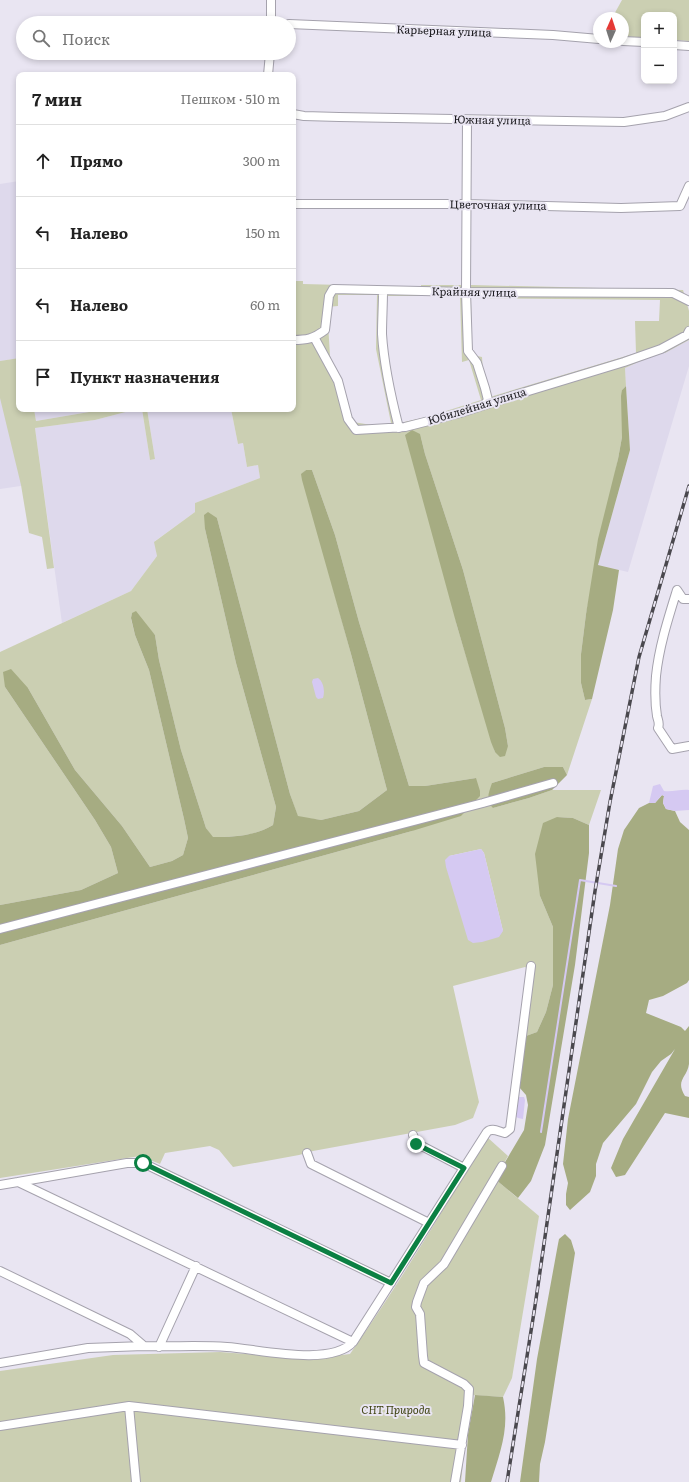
<!DOCTYPE html>
<html lang="ru">
<meta charset="utf-8">
<style>
body{margin:0;font-family:Literata,serif;background:#f2f2f2;color:#222}
.controls{position:absolute;right:12px;top:12px;display:grid;overflow:hidden;border-radius:8px;box-shadow:0 2px 6px #0003}
.controls button{width:36px;height:36px;display:grid;place-items:center;padding:0;border:0;border-bottom:1px solid #e0e0e0;background:#fff;color:#222;font:20px sans-serif}
.compass{position:absolute;left:593px;top:12px;width:36px;height:36px;border-radius:50%;background:#fff;box-shadow:0 2px 6px #0003;rotate:3deg}
.stop{position:absolute;width:12px;height:12px;margin:-9px;border:3px solid #0b8043;border-radius:50%;background:#fff}
.stop.end{background:#0b8043;border-color:#fff;box-shadow:0 1px 4px #0008}
.list{margin:0;padding:0;list-style:none}
h2{display:flex;justify-content:space-between;align-items:center;height:52px;margin:0;padding:0 16px;font-size:17px}
h2 small{font-size:13px;font-weight:400;color:#767676}
.list li{display:grid;grid-template-columns:26px 1fr auto;gap:12px;align-items:center;box-sizing:border-box;height:72px;padding:0 16px;border-top:1px solid #e0e0e0}
.list b{display:block;font-size:15px;white-space:nowrap}
.list em{font-size:13px;font-style:normal;color:#767676}
.icon{flex:none;width:22px;height:22px;fill:none;stroke:currentColor;stroke-width:2;stroke-linecap:round;stroke-linejoin:round}
.map{position:relative;flex:none;width:689px;height:1482px;overflow:hidden}
.search{position:absolute;background:#fff;box-shadow:0 2px 6px #0003;left:16px;top:16px;width:280px;height:44px;display:flex;align-items:center;gap:10px;box-sizing:border-box;padding:0 14px;border-radius:22px;color:#767676;font-size:15px}
.panel{position:absolute;background:#fff;box-shadow:0 2px 6px #0003;left:16px;top:72px;width:280px;height:340px;border-radius:8px}
.map>svg:first-child{display:block}
</style>
<div class="map">
<svg width="689" height="1482" viewBox="0 0 689 1482">
<rect width="100%" height="100%" fill="#e9e5f2"/>
<!-- built -->
<path fill="#ded9ec" d="M19 181V358L0 361V184Z
M689 340V366L628 572 598 565 630 450 625 368Z
M0 371 27 485 0 489Z
M34 409H99L95 411 36 421Z
M137 409H142L150 460 155 459 147 409H231L238 444 243 443 247 467 258 465 260 478 195 503V512L155 541 157 556 131 591 62 623 35 428 95 420Z"/>
<!-- green -->
<path fill="#cbcfb2" fill-rule="evenodd" d="M622 0H689V41L674 40V15H644V38L623 36V18H612Z
M470 211 471 285 683 290 689 311V340L665 353 663 351 625 368 626 386 622 390V437L618 459 586 614 581 654V683L585 700 592 699 567 775 563 767H544L492 783 493 808 529 798 552 790H601L589 825 573 818 557 817 540 896 553 927V985L546 1012 537 1032 526 1036 534 972 525 967 453 986 479 1102 473 1118 455 1125 313 1151 299 1155 233 1167 219 1150 210 1146 165 1153 160 1164 140 1156 0 1178V945L412 831 476 778 425 786H409L359 622 335 535 312 470H306L302 474 351 654 387 790 359 811 321 820 298 817 290 794 217 518 205 529 236 663 276 807 273 825C255 836 233 837 212 837L206 828 181 750 159 660 155 635 132 613 131 619 135 635 149 670 184 819 188 838 183 855 172 861 150 867 122 826 75 770 28 688 5 687 95 820 111 847 118 873 81 890 0 905V652L131 591 157 556 154 542 195 512V503L260 478 258 465 247 467 243 443 238 444 231 409H293V281H303V284L421 287V285H463ZM338 295H377L376 349 391 423 378 426 353 422 330 356 327 307 338 306ZM384 296H460L462 362 469 360 481 400 427 417 399 423 383 348ZM471 298 660 300 659 321H635L636 353 490 397 483 373 482 357 472 355ZM420 434 425 454 463 570 505 728 508 746 495 752 457 626ZM481 849 484 853 503 931 449 856Z
M19 358V409H34L36 421 95 411 99 409H137L95 420 35 428 54 568 47 569 42 537 29 533 21 485 0 398V361Z
M142 409H147L155 459 150 460Z
M487 1137 508 1156 495 1179 539 1216 512 1378 503 1397 470 1395 461 1482H0V1371L113 1355 220 1352 311 1359 350 1354C399 1284 443 1210 487 1137Z"/>
<!-- forest -->
<path fill="#a6ac82" d="M626 386 630 450 598 565 619 570 613 610 592 699 585 700 581 683V654L586 614 598 539 618 459 622 437 621 396 622 390Z
M412 430 420 434 425 454 463 570 505 728 508 746 505 756 500 757 495 752 491 742 457 626 405 435Z
M306 470H312L335 535 359 622 409 786H425L476 778 480 791V796L461 816 412 831 0 945V905L81 890 118 873 111 847 95 820 5 687 3 672 11 669 28 688 75 770 122 826 150 867 172 861 183 855 188 838 184 819 149 670 135 635 131 618 132 613 136 611 155 635 159 660 181 750 206 828 213 837C233 837 255 836 273 825L276 807 236 663 205 529 204 515 208 512 217 518 290 794 298 816 321 820 359 811 387 790 351 654 302 480 301 474Z
M544 767H563L567 775 552 790 529 798 493 808C485 800 489 792 492 783Z
M662 795 664 796 663 803 666 809 675 811 680 822 689 830V980L687 983 663 996 649 1000 646 1013 681 1027 685 1031 689 1026C689 1038 689 1052 689 1064 687 1078 675 1080 685 1096L689 1097V1118L665 1113 625 1175 616 1177 611 1168 623 1139 675 1049 671 1054 661 1061 652 1072 636 1104 603 1143 596 1164V1176L590 1192 570 1210 566 1205V1194L568 1183 563 1164 568 1119 610 905 618 849 624 830 639 808 649 803H655Z
M557 817 573 818 589 825V853L575 965 545 1145 531 1181 518 1198 495 1179 524 1130 528 1105 526 1095 519 1087 526 1036 537 1032 546 1012 553 985V927L540 896 535 854 543 823Z
M565 1234 571 1240 575 1253 545 1442 540 1464 539 1482H520L537 1359 558 1244 559 1239Z
M475 1395 503 1397C510 1428 500 1452 491 1482H465L468 1434Z"/>
<!-- water -->
<path fill="#d5c9f2" d="M318 678C324 682 325 692 323 698L318 699 316 697 312 682 313 679Z
M660 784 664 791C673 792 681 789 689 790V810L675 811 666 809 663 803 664 796 662 795 655 803H649L653 786Z
M481 849 484 853 503 931 499 937 482 942 473 943 468 940 446 867 445 860 449 856Z
M519 1097H524L525 1100 523 1119 518 1118 515 1116 517 1099Z"/>
<g fill="none" stroke-linecap="round" stroke-linejoin="round">
<!-- stream -->
<path stroke="#d5c9f2" stroke-width="2" d="M541 1132 580 880 616 886"/>
<!-- minor casing -->
<g stroke="#a5a2ad" stroke-width="10">
<path id="minor" d="M271 0V23
M289 24 553 35 599 39
M623 41 644 42
M674 45 689 46
M268 75 270 53
M293 114 304 116 339 117 624 122 665 116 689 107
M467 120 466 292 468 351 477 363 485 388 488 400 485 404
M293 204H466L621 208 680 206 689 186
M383 291C383 305 382 320 382 334 384 366 391 397 399 428
M314 337 338 381 348 419 356 430 405 427 460 413 512 396 624 362 661 349 687 335 689 331
M293 340C307 340 313 339 325 330L329 296 333 289 466 292 673 293 689 301
M689 599H683L677 590C668 619 659 647 656 676 655 689 655 704 657 716 658 721 660 723 658 728L672 749 689 746
M0 929 483 803 553 783
M413 1135 416 1143 464 1168
M307 1153 311 1164 429 1223
M18 1182 127 1163H143L391 1283
M0 1185 18 1182 353 1342
M0 1271 130 1334 144 1346C172 1347 200 1345 227 1347 258 1349 331 1367 353 1342L487 1132C492 1127 499 1132 505 1133L510 1129 531 966
M159 1347 196 1266
M0 1363 88 1348 144 1346
M129 1406 136 1482
M0 1426 129 1406 462 1445
M455 1482 468 1406 469 1389 464 1384 424 1363 423 1356 420 1314 416 1307 417 1302 424 1283 444 1264 502 1166"/>
</g>
<!-- minor -->
<use href="#minor" stroke="#fff" stroke-width="8"/>
<!-- rail casing -->
<g stroke="#4a484e" stroke-width="3.5">
<path id="rail" d="M507 1482 535 1306 595 891 610 802 639 657 689 486"/>
</g>
<!-- rail -->
<use href="#rail" stroke="#e9e5f2" stroke-width="2" stroke-dasharray="6" stroke-linecap="butt"/>
</g>
<g fill="none" stroke-linecap="round" stroke-linejoin="round">
<!-- route -->
<path stroke="#0b8043" stroke-width="5" d="M143 1163 391 1283 464 1168 416 1144"/>
</g>
<g text-anchor="middle" stroke-width="4" stroke-linejoin="round" paint-order="stroke">
<!-- street labels -->
<g font-size="11" fill="#1b1a1e" stroke="#e9e5f2">
<text transform="translate(444 31) rotate(2)" y="4">Карьерная улица</text>
<text transform="translate(492 120) rotate(1)" y="4">Южная улица</text>
<text transform="translate(498 205) rotate(1)" y="4">Цветочная улица</text>
<text transform="translate(474 292) rotate(1)" y="4">Крайняя улица</text>
<text transform="translate(477 406) rotate(-17)" y="4">Юбилейная улица</text>
</g>
<!-- park labels -->
<g font-size="11" font-style="italic" fill="#3e4210" stroke="#e9e5f2">
<text x="396" y="1414">СНТ Природа</text>
</g>
</g>
</svg>
<div class="controls">
<button>+</button>
<button>−</button>
</div>
<svg class="compass" viewBox="-18 -18 36 36"><path d="M0-13l5 13h-10z" fill="#e53935"/><path d="M0 13l5-13h-10z" fill="#767676"/></svg>
<div class="stop" style="left:143px;top:1163px"></div>
<div class="stop end" style="left:416px;top:1144px"></div>
<div class="search"><svg class="icon" aria-label="search" viewBox="0 0 24 24"><circle cx="10" cy="10" r="6"/><path d="M15 15l6 6"/></svg>Поиск</div>
<section class="panel">
<h2>7 мин<small>Пешком · 510 m</small></h2>
<ul class="list">
<li><svg class="icon" aria-label="ahead" viewBox="0 0 24 24"><path d="M12 20V5M6 11l6-6 6 6"/></svg><div><b>Прямо</b></div><em>300 m</em></li>
<li><svg class="icon" aria-label="left" viewBox="0 0 24 24"><path d="M17 20v-9H6M10 6l-5 5 5 5"/></svg><div><b>Налево</b></div><em>150 m</em></li>
<li><svg class="icon" aria-label="left" viewBox="0 0 24 24"><path d="M17 20v-9H6M10 6l-5 5 5 5"/></svg><div><b>Налево</b></div><em>60 m</em></li>
<li><svg class="icon" aria-label="arrive" viewBox="0 0 24 24"><path d="M6 21V4h12l-3 4 3 4H6"/></svg><div><b>Пункт назначения</b></div></li>
</ul>
</section>
</div>
